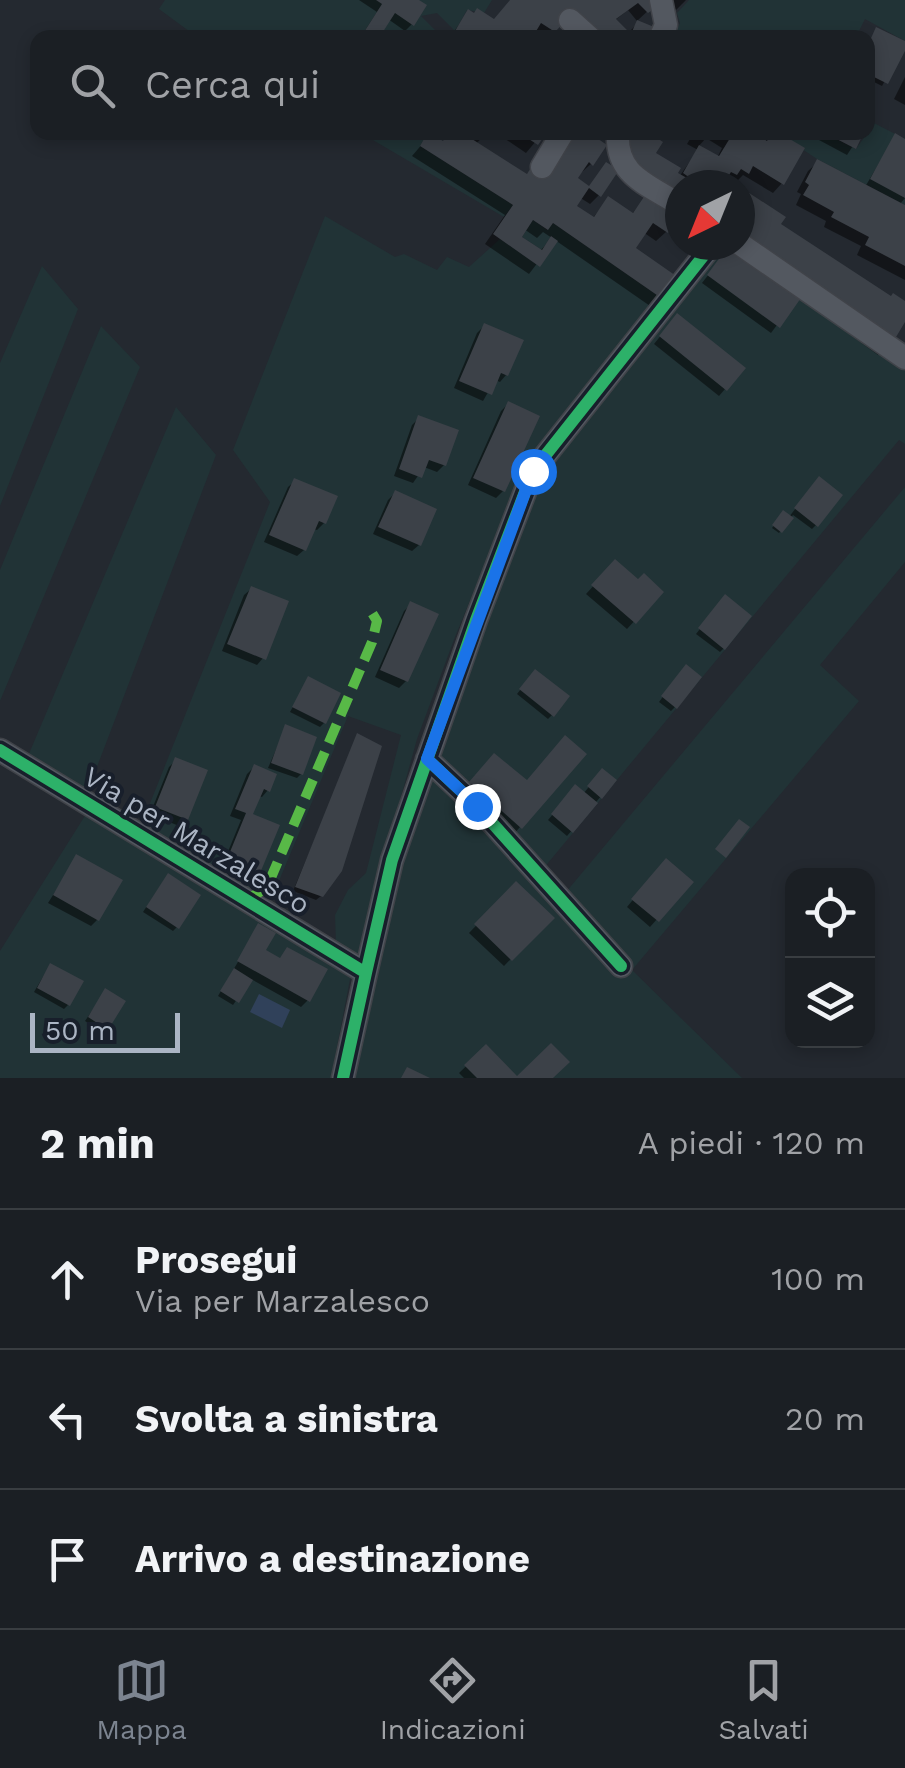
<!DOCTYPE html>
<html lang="it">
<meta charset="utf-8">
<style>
body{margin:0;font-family:"Work Sans",sans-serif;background:#282c31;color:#f1f3f6}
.controls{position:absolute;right:30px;bottom:30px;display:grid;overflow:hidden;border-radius:20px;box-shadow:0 5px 15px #0003}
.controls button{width:90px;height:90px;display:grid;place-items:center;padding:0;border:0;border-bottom:2px solid #393d41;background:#1b1f24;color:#f1f3f6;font:50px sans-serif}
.compass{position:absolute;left:665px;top:170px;width:90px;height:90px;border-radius:50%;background:#1b1f24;box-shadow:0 5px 15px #0003;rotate:223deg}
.scale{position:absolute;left:30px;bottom:25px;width:150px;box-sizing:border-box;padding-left:10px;border:5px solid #abb5c4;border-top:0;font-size:28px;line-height:35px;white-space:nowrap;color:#abb5c4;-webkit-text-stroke:8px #181f2b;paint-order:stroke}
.stop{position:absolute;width:30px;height:30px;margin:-22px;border:8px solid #1a73e8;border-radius:50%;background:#fff}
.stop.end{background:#1a73e8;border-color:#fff;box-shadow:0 2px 10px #0008}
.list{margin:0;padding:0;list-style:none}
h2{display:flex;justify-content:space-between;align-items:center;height:130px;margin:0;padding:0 40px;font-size:42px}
h2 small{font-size:32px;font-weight:400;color:#a0a2a6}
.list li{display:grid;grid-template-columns:65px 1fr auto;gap:30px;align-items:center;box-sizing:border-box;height:140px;padding:0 40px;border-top:2px solid #393d41}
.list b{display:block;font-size:38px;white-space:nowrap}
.list p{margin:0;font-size:32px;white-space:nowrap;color:#a0a2a6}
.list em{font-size:32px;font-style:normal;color:#a0a2a6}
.icon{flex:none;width:55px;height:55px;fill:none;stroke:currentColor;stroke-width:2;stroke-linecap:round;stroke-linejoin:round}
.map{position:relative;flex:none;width:905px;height:1078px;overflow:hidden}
.search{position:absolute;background:#1b1f24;box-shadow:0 5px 15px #0003;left:30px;right:30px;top:30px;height:110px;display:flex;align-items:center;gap:25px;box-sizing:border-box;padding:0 35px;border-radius:20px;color:#a0a2a6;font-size:38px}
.sheet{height:550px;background:#1b1f24}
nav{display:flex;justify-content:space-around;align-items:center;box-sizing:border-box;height:140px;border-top:2px solid #393d41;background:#1b1f24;font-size:28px;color:#a0a2a6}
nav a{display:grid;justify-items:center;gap:5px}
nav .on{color:#7c8490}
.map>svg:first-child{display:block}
</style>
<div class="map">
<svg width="905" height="1078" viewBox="0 0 905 1078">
<rect width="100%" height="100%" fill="#242930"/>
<!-- green -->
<path fill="#213336" d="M165 0H492L484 13 467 10 455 31 437 13 421 16 443 38 197 37 159 9Z
M689 0H905V41L865 19 856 37 676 38 674 36 680 23 677 13Z
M870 121 905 139V205L817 159 778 133H823L856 149 868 132Z
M361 133H428L420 146 513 205 504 217Z
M325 216 395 257 404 254 437 270 447 257 469 267 500 239 540 266 557 241 551 236 542 250 522 237 533 220 547 230 553 223 664 300 527 463 455 637 417 739 357 956 336 944 335 915 348 890 366 873 401 735 348 716 271 900 256 898 141 826 270 502 233 450Z
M723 245H734L905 368V444L899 440 543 869 566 892 905 487V562L820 665 859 701 632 970 742 1078H348L398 856 540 472Z
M42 266 78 309 0 506V363Z
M101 326 140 367 0 701V570Z
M176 407 216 455 87 793 28 756Z
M88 811 351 974 331 1078H0V951Z"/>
<!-- water -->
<path fill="#30415a" d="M259 994 290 1010 282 1028 250 1012Z"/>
<!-- shadow -->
<path fill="#0007" fill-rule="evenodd" d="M359 0H415L412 24 405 31 388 19 376 38H360L377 12Z
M512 0H647L652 7 637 21 628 10 614 21 627 34 638 23 652 38H562L569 30 560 22 546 38 532 32 529 38H449L468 13 494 21Z
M667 0H686L676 10Z
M877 30 905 44 882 86 868 79V45Z
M905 77V105L894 99Z
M466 132H487L476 144 525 176 570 138 591 164 574 179 588 188 607 165 599 195 590 204 579 197 573 206 592 219 608 199 631 215 650 192 653 153 679 177 698 150 687 144 694 132H747L764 142 774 133 782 183 773 193 743 175 737 181 731 178 720 185H680L678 214 666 232 656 241 643 232 632 249 676 278 653 308 555 240 529 274 485 244 505 215 412 156 430 135 442 143 463 137ZM706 138 722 148 717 158 698 147ZM524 229 537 238 543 232 552 238 540 251 519 237Z
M495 132H555L546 138 541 135 526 153Z
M804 132H862L847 155Z
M895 136 905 142V198L899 205 905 208V280L857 255 861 246 824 227 826 221 796 205 801 194 797 192 808 171 818 162 865 187Z
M740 190 778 225 891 299 905 304V317L878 355 798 297 771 333 702 283 729 248 725 245H740Z
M671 323 725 389 719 396 654 344Z
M484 326 506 375 500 382 495 380 483 401 454 388 477 333Z
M508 404 503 491 496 498 468 485 501 411Z
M419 418 444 465 437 472 424 467 413 483 394 476 412 425Z
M295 481 334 498 324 523 317 530 313 529 304 550 297 556 264 542 288 487Z
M815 483 840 495 816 525 812 529 793 515 779 533 772 528 784 513 789 517Z
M395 493 419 545 412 551 373 534 388 500Z
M615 562 638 583 661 592 627 629 586 594Z
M251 589 263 658 257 665 222 651 244 595Z
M721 602 724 648 720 652 696 634Z
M411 604 406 681 399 688 375 677 404 611Z
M682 671 675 707 671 711 659 702Z
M531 676 552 715 548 719 517 694Z
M308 679 324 723 320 727 290 712Z
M286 727 301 774 297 778 268 768Z
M358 736 321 896 316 900 293 891Z
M176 760 186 819 179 826 150 814 169 767Z
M488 763 526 783 520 827 514 834 464 791Z
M254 767 268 790 262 797 258 796 250 815 256 876 249 883 220 871 241 820 230 816 247 774Z
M602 771 614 781 567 836 548 820 575 788 583 794Z
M77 857 97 920 91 926 48 903Z
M659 868 690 882 650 927 627 907Z
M164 880 177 927 173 931 143 912Z
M516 884 551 918 504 966 469 933Z
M259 926 263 951 279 960 287 950 308 1000 301 1007 251 979 233 1005 218 996Z
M47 970 68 1005 64 1009 34 992Z
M102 996 106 1028 102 1032 85 1021Z
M485 1048 515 1078H464L459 1073Z"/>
<!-- building -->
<path fill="#3c4148" d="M376 0H419L427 5 414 26 395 13 379 38H372L364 32 382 4Z
M510 0H650L655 8 648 13 638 3 616 19 631 34 637 20 659 29 655 38H596L571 15 555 32 541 23 532 38H462L455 31 468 9 474 13 477 8 494 19Z
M876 27 905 41V51L888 84 868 74V45Z
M428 132 443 141 449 132H461L527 174 532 166 574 132H588L607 145 593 166 589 162 578 178 589 186 606 162 619 170 601 197 589 188 577 206 594 217 608 196 633 213 648 191 680 215 668 233 653 223 636 248 679 278 664 300 553 223 548 230 533 220 522 237 542 250 551 236 558 241 540 267 493 234 513 205 420 146Z
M518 132H547L538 145Z
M624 132H648L663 142 656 153 681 168 678 173 694 182 680 185V201L635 171Z
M721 132H752L767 141 772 132H778L805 148 784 185 753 166 749 174 741 169 737 175 731 172 723 185H700L683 173 699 145 719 156 730 138Z
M823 132H864L856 149Z
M895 133 905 139V198L870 179Z
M817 159 905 205V266L865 245 869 237 831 217 834 212 803 195 809 185 805 182Z
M740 187 786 217 781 224 891 296 893 293 905 301V322L890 347 740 240Z
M729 245H734L803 295 780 328 707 275Z
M677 313 746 368 727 391 659 336Z
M484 323 524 340 508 376 501 373 492 395 459 381Z
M508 401 540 416 505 492 473 478Z
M418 415 459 430 446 466 429 460 422 478 399 469Z
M819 476 843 495 818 527 794 508Z
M294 478 338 496 326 524 319 521 306 551 269 535Z
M395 490 437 509 421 546 378 527Z
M783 510 794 518 782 533 772 525Z
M615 559 638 579 644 573 664 592 636 624 591 585Z
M251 586 289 601 266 660 227 644Z
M725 594 752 616 725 650 698 628Z
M410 601 439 614 408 682 380 670Z
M686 664 702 677 677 709 661 696Z
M535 669 570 696 554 717 519 689Z
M308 676 341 693 326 724 292 707Z
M285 724 317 737 303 775 271 763Z
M357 733 382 746 342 871 323 897 295 887Z
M565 735 587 754 522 829 469 782 494 753 527 780Z
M175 757 208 770 188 820 155 807Z
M254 764 277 774 270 792 264 789 253 814 280 825 258 878 225 864 246 813 235 809Z
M602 768 617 780 602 799 587 786Z
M575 784 598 803 573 833 551 814Z
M739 819 750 827 726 858 715 849Z
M76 854 123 880 99 921 53 895Z
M666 858 694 882 659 922 631 899Z
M168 873 201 895 179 929 146 907Z
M516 881 555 918 512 961 474 924Z
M258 923 276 933 266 950 280 958 287 947 328 969 310 1002 237 961Z
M50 963 84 981 70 1006 37 988Z
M234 968 253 980 239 1003 220 991Z
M105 988 126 1001 108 1030 88 1017Z
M551 1043 570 1062 553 1078H477L464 1065 486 1044 517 1076Z
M407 1067 430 1078H401Z"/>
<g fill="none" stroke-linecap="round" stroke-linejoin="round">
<!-- minor casing -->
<g stroke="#404349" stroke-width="25">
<path id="minor" d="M570 20 590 38
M660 38 666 25 661 0
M618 132C615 176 648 184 680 205
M542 167 563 132
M740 244 905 358
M0 750 366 973 343 1078
M427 759 477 806 621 966
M366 973 392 860 476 620 533 471 712 245"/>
</g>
<!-- minor -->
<use href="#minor" stroke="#535860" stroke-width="22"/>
<!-- quiet -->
<path stroke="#58b947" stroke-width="10" stroke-dasharray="20 10" stroke-linecap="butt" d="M247 900 261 891 270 880 372 642 377 621 369 608"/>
<!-- cycleway casing -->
<g stroke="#181f2b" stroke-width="19">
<path id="cycleway" d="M0 750 366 973 343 1078
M427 759 477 806 621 966
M366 973 392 860 476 620 533 471 712 245"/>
</g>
<!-- cycleway -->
<use href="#cycleway" stroke="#2db169" stroke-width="12"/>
</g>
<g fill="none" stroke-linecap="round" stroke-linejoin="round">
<!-- route -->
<path stroke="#1a73e8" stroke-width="12" d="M477 806 427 759 533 471"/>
</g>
<g text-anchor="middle" stroke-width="8" stroke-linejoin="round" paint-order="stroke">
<!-- street labels -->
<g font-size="28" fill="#abb5c4" stroke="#181f2b">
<text transform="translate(197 840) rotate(31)" y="10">Via per Marzalesco</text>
</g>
</g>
</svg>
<div class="controls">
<button><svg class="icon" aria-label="locate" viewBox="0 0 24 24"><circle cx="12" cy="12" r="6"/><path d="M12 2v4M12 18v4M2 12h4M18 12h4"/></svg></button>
<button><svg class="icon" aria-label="layers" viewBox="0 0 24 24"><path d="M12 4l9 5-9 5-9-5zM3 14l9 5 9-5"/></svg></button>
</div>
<svg class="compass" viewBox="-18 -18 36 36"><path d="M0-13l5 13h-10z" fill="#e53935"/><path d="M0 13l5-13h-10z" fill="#a0a2a6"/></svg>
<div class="scale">50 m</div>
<div class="stop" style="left:533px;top:471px"></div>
<div class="stop end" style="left:477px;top:806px"></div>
<div class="search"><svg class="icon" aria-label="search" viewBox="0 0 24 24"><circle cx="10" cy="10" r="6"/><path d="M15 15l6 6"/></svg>Cerca qui</div>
</div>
<section class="sheet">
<h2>2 min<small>A piedi · 120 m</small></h2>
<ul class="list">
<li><svg class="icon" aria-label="ahead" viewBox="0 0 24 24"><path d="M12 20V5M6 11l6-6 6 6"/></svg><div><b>Prosegui</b><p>Via per Marzalesco</p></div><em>100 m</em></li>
<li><svg class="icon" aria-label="left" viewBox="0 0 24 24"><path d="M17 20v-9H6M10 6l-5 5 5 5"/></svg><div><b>Svolta a sinistra</b></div><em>20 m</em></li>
<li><svg class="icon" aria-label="arrive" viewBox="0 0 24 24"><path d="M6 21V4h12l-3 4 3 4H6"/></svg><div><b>Arrivo a destinazione</b></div></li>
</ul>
</section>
<nav>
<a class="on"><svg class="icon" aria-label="map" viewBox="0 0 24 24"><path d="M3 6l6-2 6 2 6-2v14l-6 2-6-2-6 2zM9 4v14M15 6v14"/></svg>Mappa</a>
<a><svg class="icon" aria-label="directions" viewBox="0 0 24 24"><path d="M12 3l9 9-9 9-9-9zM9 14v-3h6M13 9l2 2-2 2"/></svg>Indicazioni</a>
<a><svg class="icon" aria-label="saved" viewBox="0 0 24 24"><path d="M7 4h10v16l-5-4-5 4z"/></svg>Salvati</a>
</nav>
